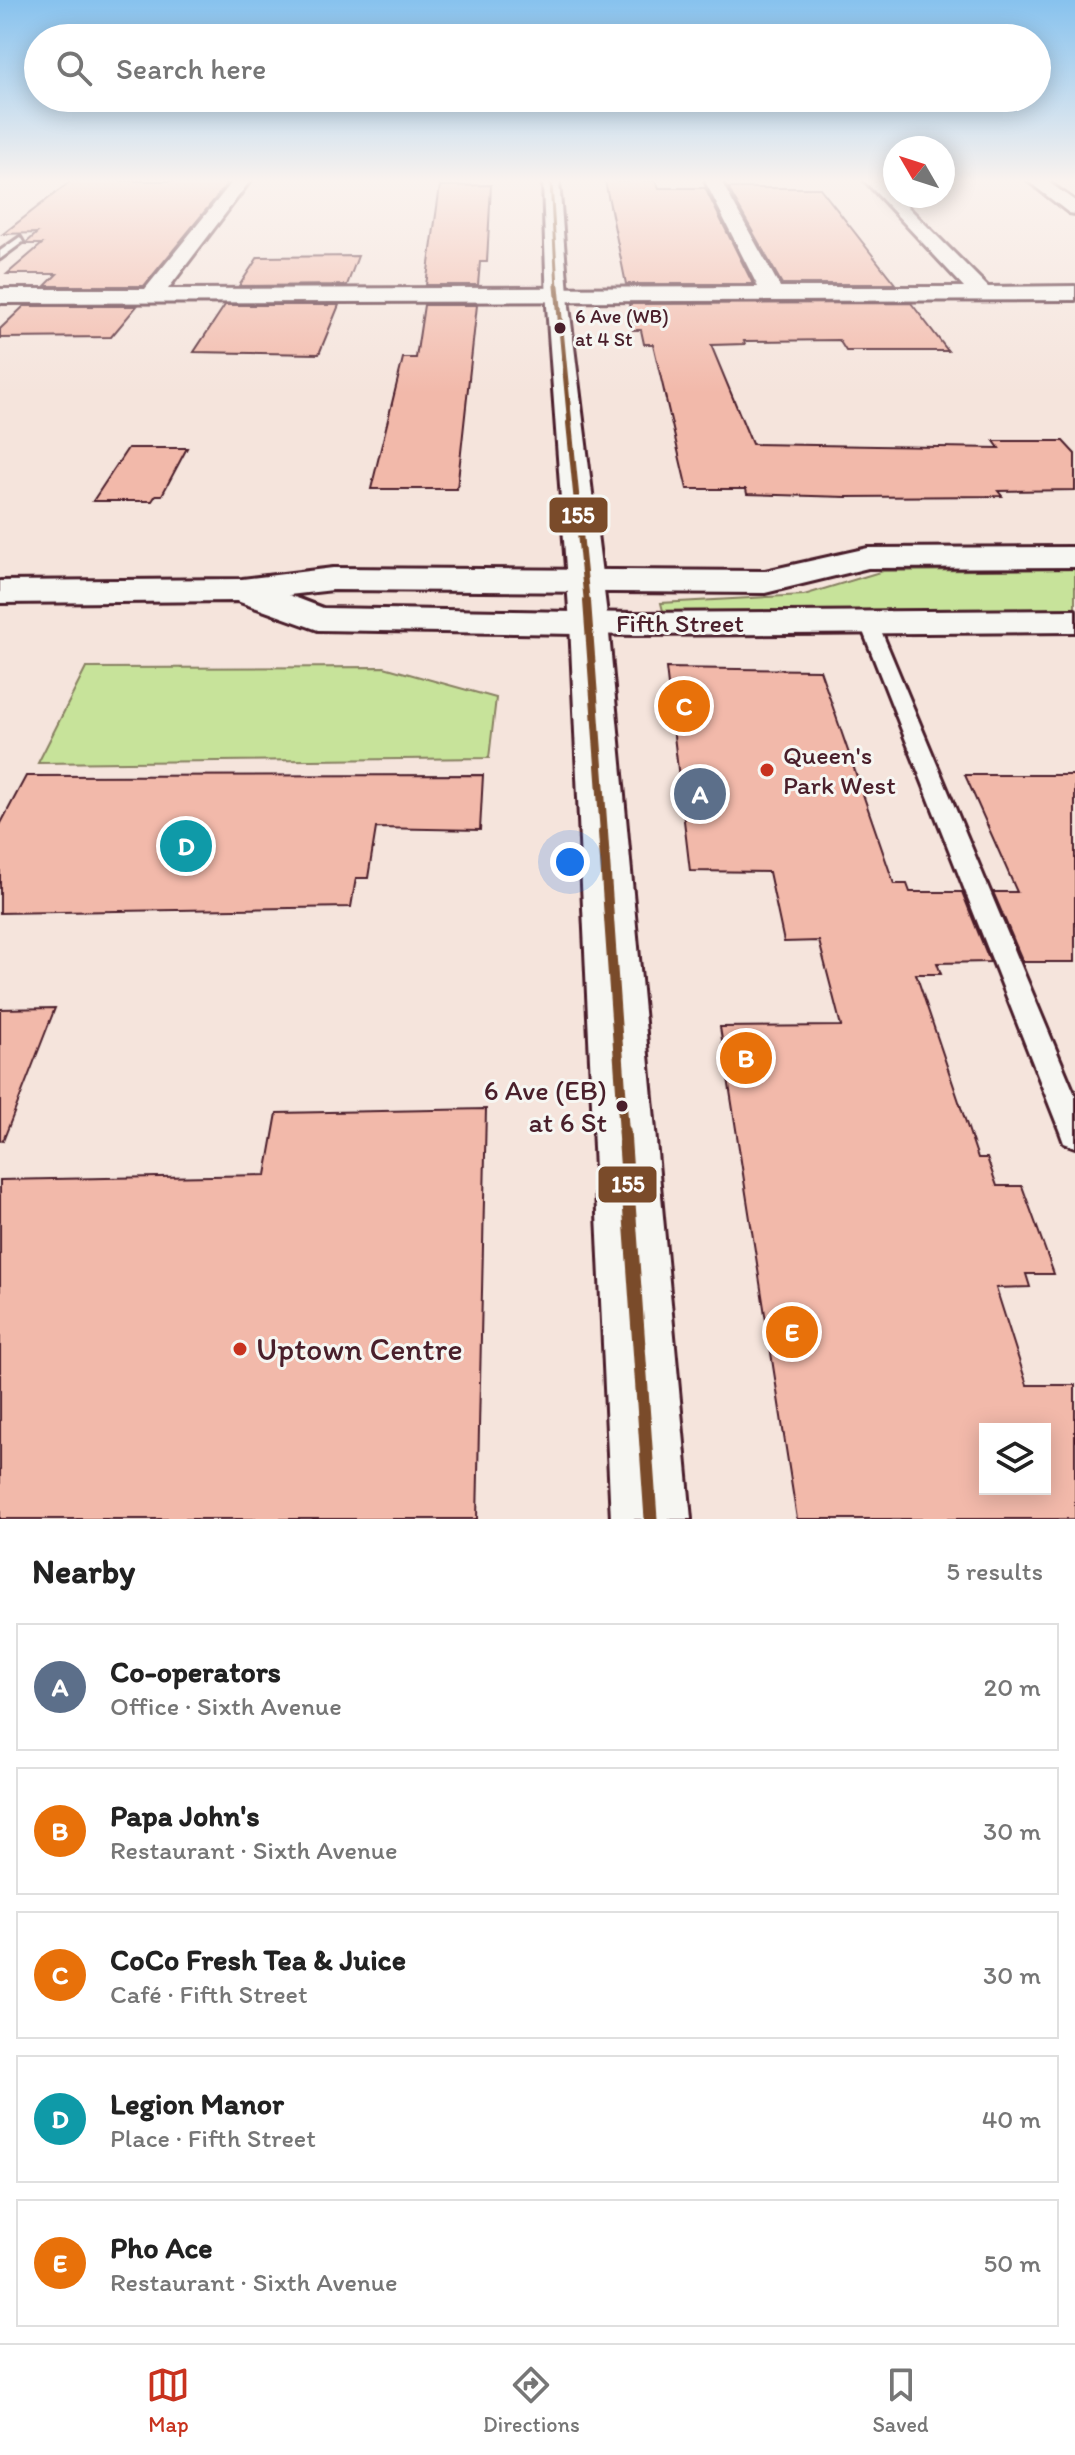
<!DOCTYPE html>
<meta charset="utf-8">
<style>
body{margin:0;font-family:Itim,sans-serif;background:#f6f6f6;color:#222}
.controls{position:absolute;right:24px;bottom:24px;display:grid;overflow:hidden;border-radius:0px;box-shadow:0 4px 20px #0003}
.controls button{width:72px;height:72px;display:grid;place-items:center;padding:0;border:0;border-bottom:2px solid #e0e0e0;background:#fff;color:#222;font:40px sans-serif}
.compass{position:absolute;left:883px;top:136px;width:72px;height:72px;border-radius:50%;background:#fff;box-shadow:0 4px 20px #0003;rotate:309deg}
.you{position:absolute;left:570px;top:862px;width:28px;height:28px;margin:-20px;border:6px solid #fff;border-radius:50%;background:#1a73e8;box-shadow:0 0 0 12px #1a73e833}
.badge{display:grid;place-items:center;width:52px;height:52px;border-radius:50%;background:#c8321e;color:#fff;font-size:26px;font-weight:700}
.pin{position:absolute;translate:-50% -50%;border:4px solid #fff;box-shadow:0 2px 8px #0006}
.list{margin:0;padding:0;list-style:none}
h2{display:flex;justify-content:space-between;align-items:center;height:104px;margin:0;padding:0 32px;font-size:34px}
h2 small{font-size:26px;font-weight:400;color:#767676}
.list li{display:grid;grid-template-columns:52px 1fr auto;gap:24px;align-items:center;box-sizing:border-box;height:128px;margin:0 16px 16px;padding:0 16px;border:2px solid #e0e0e0;border-radius:0px}
.list b{display:block;font-size:30px;white-space:nowrap}
.list p{margin:0;font-size:26px;white-space:nowrap;color:#767676}
.list em{font-size:26px;font-style:normal;color:#767676}
.icon{flex:none;width:44px;height:44px;fill:none;stroke:currentColor;stroke-width:2;stroke-linecap:round;stroke-linejoin:round}
.map{position:relative;flex:none;width:1075px;height:1519px;overflow:hidden}
.search{position:absolute;background:#fff;box-shadow:0 4px 20px #0003;left:24px;right:24px;top:24px;height:88px;display:flex;align-items:center;gap:20px;box-sizing:border-box;padding:0 28px;border-radius:44px;color:#767676;font-size:30px}
.sheet{height:824px;background:#fff}
nav{display:flex;justify-content:space-around;align-items:center;box-sizing:border-box;height:112px;border-top:2px solid #e0e0e0;background:#fff;font-size:22px;color:#767676}
nav a{display:grid;justify-items:center;gap:4px}
nav .on{color:#c8321e}
.map>svg:first-child{display:block}
</style>
<div class="map">
<svg width="1075" height="1519" viewBox="0 0 1075 1519">
<rect width="100%" height="100%" fill="#f5e4dc"/>
<filter id="ink" filterUnits="userSpaceOnUse"><feTurbulence type="fractalNoise" baseFrequency=".0125" numOctaves="2"/><feDisplacementMap in="SourceGraphic" scale="16" xChannelSelector="R" yChannelSelector="G"/><feConvolveMatrix kernelMatrix="1 2 1 2 8 2 1 2 1" color-interpolation-filters="sRGB"/></filter>
<g filter="url(#ink)">
<!-- green -->
<path fill="#c7e39a" stroke="#888162" stroke-width="2" d="M1075 569V609L663 611 661 603 804 595 883 571Z
M384 667 496 698 489 758 38 763 86 668Z"/>
<!-- building -->
<path fill="#f2b9aa" stroke="#4a1f2b" stroke-width="2" fill-rule="evenodd" d="M71 181H202L201 183H228L144 286H45L57 274H7L42 244H25L37 233 3 234Z
M605 181H656L659 188H705L753 284H626Z
M491 185 487 262H480L478 285H426L440 186Z
M728 188H820L895 284H782Z
M358 256 347 285 239 286 258 257Z
M911 303 948 351H846L839 340 744 341 745 344 711 345 752 444 999 448 994 441H1063L1075 454V490L998 491 1002 496 846 497 747 494 746 489H687L653 344H644L641 330H633L629 304Z
M225 305H339L319 354 194 352Z
M424 305H477L457 489H371L403 358H416Z
M24 306H137L111 337 0 338V329Z
M128 448H187L162 495H156L152 501H93Z
M666 668 820 670 894 884H907L910 892H962L990 962 937 963 941 974H916L978 1158H987L997 1186H1022L1054 1274H1026L1030 1287 996 1288 1027 1385H1075V1519H797L720 1027 841 1026 819 941 784 942 769 872 690 871ZM985 1429H1045V1489H985Z
M483 775 480 830 376 828 368 878H356L351 907 0 913V825L26 776Z
M965 775H1075V962H1023L993 892H1017Z
M55 1008 3 1141 0 1140V1009Z
M486 1109 477 1519H0V1180L266 1175 277 1113Z"/>
<g fill="none" stroke-linecap="round" stroke-linejoin="round">
<!-- lane casing -->
<g stroke="#4a1f2b" stroke-width="6">
<path id="lane" d="M20 237 23 242 0 259V251Z
M868 615 877 621 1075 1095V1147L1064 1143 1060 1132 859 621Z"/>
</g>
<!-- street casing -->
<g stroke="#4a1f2b" stroke-width="6">
<path id="street" d="M233 181H250L168 289 758 287 705 181H721L780 287H964L865 181H882L988 287 1075 286V300L0 303V289H145Z
M1028 181H1047L1075 201V214L1069 213Z
M1075 547V567L868 568 765 593 333 590 289 595 323 608 636 613 1075 610V632L636 635 318 630 237 601 0 603V581L242 579 333 568 765 571 868 548Z"/>
</g>
<!-- secondary casing -->
<g stroke="#4a1f2b" stroke-width="6">
<path id="secondary" d="M543 181H559L569 306 608 623 691 1519H611L570 623 547 306Z"/>
</g>
<!-- lane -->
<use href="#lane" fill="#f6f6f2" fill-rule="evenodd"/>
<!-- street -->
<use href="#street" fill="#f6f6f2" fill-rule="evenodd"/>
<!-- secondary -->
<use href="#secondary" fill="#f6f6f2" fill-rule="evenodd"/>
<!-- bus-1-far5 casing -->
<g stroke="#f6f6f2" stroke-width="6">
<path id="bus-1-far5" d="M551 181 557 288"/>
</g>
<!-- bus-1-far4 casing -->
<g stroke="#f6f6f2" stroke-width="8">
<path id="bus-1-far4" d="M557 286 570 425"/>
</g>
<!-- bus-1-far3 casing -->
<g stroke="#f6f6f2" stroke-width="10">
<path id="bus-1-far3" d="M569 423 587 603"/>
</g>
<!-- bus-1-far2 casing -->
<g stroke="#f6f6f2" stroke-width="14">
<path id="bus-1-far2" d="M587 601 604 834"/>
</g>
<!-- bus-1-far1 casing -->
<g stroke="#f6f6f2" stroke-width="16">
<path id="bus-1-far1" d="M603 832 624 1133"/>
</g>
<!-- bus-1 casing -->
<g stroke="#f6f6f2" stroke-width="19">
<path id="bus-1" d="M624 1131 651 1519"/>
</g>
<!-- bus-1-far5 -->
<use href="#bus-1-far5" stroke="#7a4b2a" stroke-width="3"/>
<!-- bus-1-far4 -->
<use href="#bus-1-far4" stroke="#7a4b2a" stroke-width="5"/>
<!-- bus-1-far3 -->
<use href="#bus-1-far3" stroke="#7a4b2a" stroke-width="6"/>
<!-- bus-1-far2 -->
<use href="#bus-1-far2" stroke="#7a4b2a" stroke-width="8"/>
<!-- bus-1-far1 -->
<use href="#bus-1-far1" stroke="#7a4b2a" stroke-width="10"/>
<!-- bus-1 -->
<use href="#bus-1" stroke="#7a4b2a" stroke-width="13"/>
</g>
</g>
<!-- sky -->
<linearGradient id="sky" x2="0" y2="1"><stop stop-color="#87c2ee"/><stop offset="0.46" stop-color="#faf3ef"/><stop offset="1" stop-color="#faf3ef" stop-opacity="0"/></linearGradient>
<rect width="1075" height="393" fill="url(#sky)"/>
<!-- markers -->
<g fill="#4a1f2b" stroke="#f6f6f2" stroke-width="3">
<circle cx="560" cy="328" r="7"/>
<circle cx="622" cy="1106" r="7"/>
</g>
<g fill="#c8321e" stroke="#f6f6f2" stroke-width="3">
<circle cx="767" cy="770" r="8"/>
<circle cx="240" cy="1349" r="8"/>
</g>
<g text-anchor="middle" stroke-width="6" stroke-linejoin="round" paint-order="stroke">
<!-- far-bus labels -->
<g font-size="20" fill="#4a1f2b" stroke="#f6f6f2" text-anchor="start">
<text x="575" y="323">6 Ave (WB)<tspan x="575" dy="23">at 4 St</tspan></text>
</g>
<!-- street labels -->
<g font-size="26" fill="#4a1f2b" stroke="#f6f6f2">
<text x="680" y="632">Fifth Street</text>
</g>
<!-- poi labels -->
<g font-size="26" fill="#4a1f2b" stroke="#f6f6f2" text-anchor="start">
<text x="783" y="764">Queen's<tspan x="783" dy="30">Park West</tspan></text>
</g>
<!-- near-bus labels -->
<g font-size="28" fill="#4a1f2b" stroke="#f6f6f2" text-anchor="end">
<text x="607" y="1100">6 Ave (EB)<tspan x="607" dy="32">at 6 St</tspan></text>
</g>
<!-- near-poi labels -->
<g font-size="32" fill="#4a1f2b" stroke="#f6f6f2" text-anchor="start">
<text x="256" y="1360">Uptown Centre</text>
</g>
</g>
<g stroke="#f6f6f2" stroke-width="3">
<rect x="548" y="496" width="61" height="38" rx="8" fill="#7a4b2a"/>
<rect x="597" y="1165" width="61" height="39" rx="8" fill="#7a4b2a"/>
</g>
<g font-size="22" text-anchor="middle" font-weight="bold" fill="#fff">
<text x="578" y="523">155</text>
<text x="628" y="1192">155</text>
</g>
</svg>
<div class="controls">
<button><svg class="icon" aria-label="layers" viewBox="0 0 24 24"><path d="M12 4l9 5-9 5-9-5zM3 14l9 5 9-5"/></svg></button>
</div>
<svg class="compass" viewBox="-18 -18 36 36"><path d="M0-13l5 13h-10z" fill="#e53935"/><path d="M0 13l5-13h-10z" fill="#767676"/></svg>
<div class="you"></div>
<div class="pin badge" style="left:700px;top:794px;background:#5c6f8a">A</div>
<div class="pin badge" style="left:746px;top:1058px;background:#e8710a">B</div>
<div class="pin badge" style="left:684px;top:706px;background:#e8710a">C</div>
<div class="pin badge" style="left:186px;top:846px;background:#0f9aa8">D</div>
<div class="pin badge" style="left:792px;top:1332px;background:#e8710a">E</div>
<div class="search"><svg class="icon" aria-label="search" viewBox="0 0 24 24"><circle cx="10" cy="10" r="6"/><path d="M15 15l6 6"/></svg>Search here</div>
</div>
<section class="sheet">
<h2>Nearby<small>5 results</small></h2>
<ul class="list">
<li><span class="badge" style="background:#5c6f8a">A</span><div><b>Co-operators</b><p>Office · Sixth Avenue</p></div><em>20 m</em></li>
<li><span class="badge" style="background:#e8710a">B</span><div><b>Papa John's</b><p>Restaurant · Sixth Avenue</p></div><em>30 m</em></li>
<li><span class="badge" style="background:#e8710a">C</span><div><b>CoCo Fresh Tea &amp; Juice</b><p>Café · Fifth Street</p></div><em>30 m</em></li>
<li><span class="badge" style="background:#0f9aa8">D</span><div><b>Legion Manor</b><p>Place · Fifth Street</p></div><em>40 m</em></li>
<li><span class="badge" style="background:#e8710a">E</span><div><b>Pho Ace</b><p>Restaurant · Sixth Avenue</p></div><em>50 m</em></li>
</ul>
</section>
<nav>
<a class="on"><svg class="icon" aria-label="map" viewBox="0 0 24 24"><path d="M3 6l6-2 6 2 6-2v14l-6 2-6-2-6 2zM9 4v14M15 6v14"/></svg>Map</a>
<a><svg class="icon" aria-label="directions" viewBox="0 0 24 24"><path d="M12 3l9 9-9 9-9-9zM9 14v-3h6M13 9l2 2-2 2"/></svg>Directions</a>
<a><svg class="icon" aria-label="saved" viewBox="0 0 24 24"><path d="M7 4h10v16l-5-4-5 4z"/></svg>Saved</a>
</nav>
